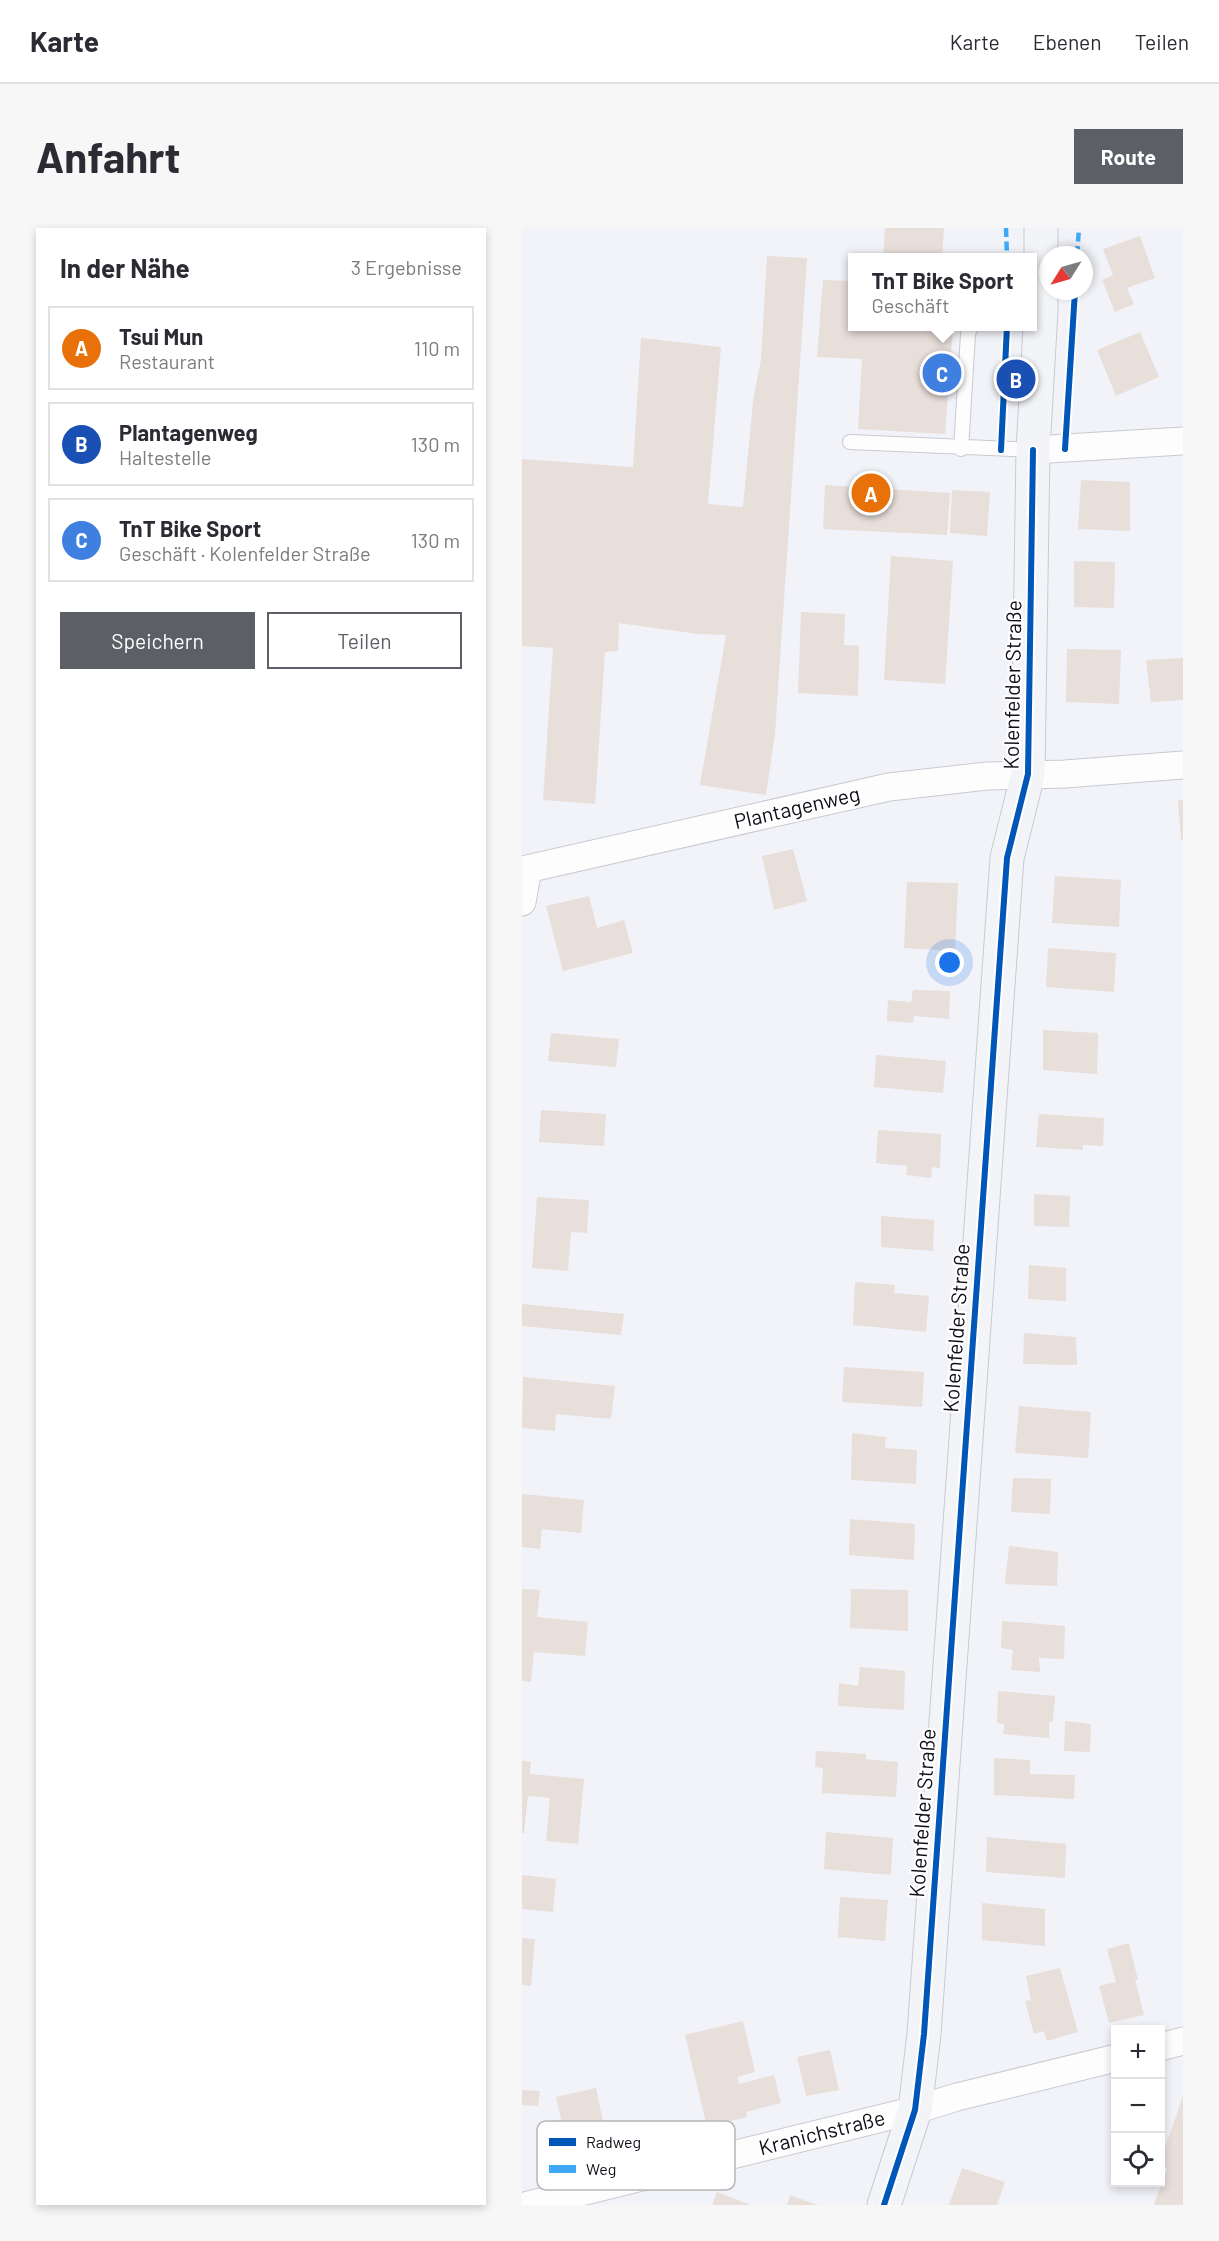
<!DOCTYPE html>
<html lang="de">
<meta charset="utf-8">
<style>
body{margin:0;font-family:Barlow,sans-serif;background:#f7f7f7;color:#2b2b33}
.controls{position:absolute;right:18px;bottom:18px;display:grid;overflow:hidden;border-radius:0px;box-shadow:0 3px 9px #0003}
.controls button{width:54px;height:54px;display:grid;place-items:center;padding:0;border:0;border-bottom:2px solid #e1e1e2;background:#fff;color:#2b2b33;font:30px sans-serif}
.compass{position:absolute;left:517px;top:18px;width:54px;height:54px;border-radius:50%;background:#fff;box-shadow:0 3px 9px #0003;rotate:233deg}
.you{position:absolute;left:428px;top:735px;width:21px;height:21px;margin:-15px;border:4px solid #fff;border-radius:50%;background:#1a73e8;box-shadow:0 0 0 9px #1a73e833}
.badge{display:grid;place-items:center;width:39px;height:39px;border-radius:50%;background:#5d5f66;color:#fff;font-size:20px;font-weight:700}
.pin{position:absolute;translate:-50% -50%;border:3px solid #fff;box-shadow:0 2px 6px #0006}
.popup{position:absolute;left:326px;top:25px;width:189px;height:78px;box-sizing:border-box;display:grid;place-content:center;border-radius:0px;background:#fff;filter:drop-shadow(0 2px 4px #0005);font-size:20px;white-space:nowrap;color:#7c7c81}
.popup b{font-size:22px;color:#2b2b33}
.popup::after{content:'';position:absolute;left:50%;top:100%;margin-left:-12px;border:12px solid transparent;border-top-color:#fff}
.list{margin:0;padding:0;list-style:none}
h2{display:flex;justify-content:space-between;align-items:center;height:78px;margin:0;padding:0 24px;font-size:26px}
h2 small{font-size:20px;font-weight:400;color:#7c7c81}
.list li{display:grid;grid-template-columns:39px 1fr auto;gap:18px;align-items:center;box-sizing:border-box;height:84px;margin:0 12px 12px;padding:0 12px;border:2px solid #e1e1e2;border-radius:0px}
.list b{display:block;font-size:22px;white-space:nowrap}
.list p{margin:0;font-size:20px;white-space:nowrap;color:#7c7c81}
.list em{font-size:20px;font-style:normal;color:#7c7c81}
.actions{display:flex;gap:12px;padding:18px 24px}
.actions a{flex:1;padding:14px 0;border:2px solid #5d5f66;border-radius:0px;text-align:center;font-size:21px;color:#5d5f66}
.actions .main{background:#5d5f66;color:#fff}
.icon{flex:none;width:33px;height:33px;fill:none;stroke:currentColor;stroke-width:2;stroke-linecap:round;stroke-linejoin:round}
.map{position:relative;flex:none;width:661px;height:1977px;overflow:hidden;border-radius:0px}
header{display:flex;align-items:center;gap:36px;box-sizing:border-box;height:84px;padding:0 30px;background:#fff;border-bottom:2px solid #e1e1e2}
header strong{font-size:28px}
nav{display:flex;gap:33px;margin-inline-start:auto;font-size:21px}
.intro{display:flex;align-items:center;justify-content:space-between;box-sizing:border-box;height:144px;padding:0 36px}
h1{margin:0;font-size:42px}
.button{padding:15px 27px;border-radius:0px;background:#5d5f66;color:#fff;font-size:21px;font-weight:700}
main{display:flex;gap:36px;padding:0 36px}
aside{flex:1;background:#fff;border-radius:0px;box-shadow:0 3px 9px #0003}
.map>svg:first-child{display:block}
</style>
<header>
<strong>Karte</strong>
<nav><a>Karte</a><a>Ebenen</a><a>Teilen</a></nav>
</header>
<div class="intro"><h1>Anfahrt</h1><a class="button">Route</a></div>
<main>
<aside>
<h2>In der Nähe<small>3 Ergebnisse</small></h2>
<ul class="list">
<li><span class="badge" style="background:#e8710a">A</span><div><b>Tsui Mun</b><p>Restaurant</p></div><em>110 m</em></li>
<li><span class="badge" style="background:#1a4fb4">B</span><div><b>Plantagenweg</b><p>Haltestelle</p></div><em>130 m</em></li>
<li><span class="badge" style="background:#3f7fe0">C</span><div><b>TnT Bike Sport</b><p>Geschäft · Kolenfelder Straße</p></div><em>130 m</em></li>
</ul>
<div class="actions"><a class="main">Speichern</a><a>Teilen</a></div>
</aside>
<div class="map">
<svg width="661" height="1977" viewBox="0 0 661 1977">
<rect width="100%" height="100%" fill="#f2f3f8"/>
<!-- building -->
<path fill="#e8deda" d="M363 0H422L420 30H361Z
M618 8 633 50 605 60 612 76 593 84 580 52 591 47 581 21Z
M245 28 285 30 253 506 244 567 178 557 204 407 176 406 97 395 96 423 83 424 73 576 21 572 31 420 0 418V231L111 239 119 110 199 119 186 276 221 279 231 173 239 131Z
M301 52 330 53V99H431L423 206 336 201 340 131 295 129Z
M618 104 637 149 594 168 575 122Z
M559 252 608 254V303L556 301Z
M303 257 428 265 425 307 301 301Z
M430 262 468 264 465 308 428 305Z
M369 328 431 333 423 456 362 452Z
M552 333 593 334 592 380 552 379Z
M279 384 323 386 322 417 337 418 336 468 276 465Z
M545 421 599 422 597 476 544 474Z
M661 430V472L629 474 624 432Z
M656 572H661V612H659Z
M271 621 285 673 252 682 240 628Z
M533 648 599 652 597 699 530 695Z
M385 654 436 655 433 723 382 720Z
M67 668 75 700 102 692 111 725 41 743 24 678Z
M526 720 594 725 592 764 524 759Z
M391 762 428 763 427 791 392 788 391 795 365 793 366 772 389 774Z
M521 802 576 805 575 846 521 842Z
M29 805 97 811 94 839 26 833Z
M354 827 424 833 421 865 352 859Z
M19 882 84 886 82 918 17 914Z
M517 886 582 890 581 918 561 917V922L514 919Z
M356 902 419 906 418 940 410 939 409 950 384 947 385 938 354 935Z
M512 966 548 968 547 999 512 998Z
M15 969 67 972 65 1005 49 1004 46 1043 10 1040Z
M359 988 412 992 411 1023 359 1019Z
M507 1037 544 1040V1073L506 1071Z
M333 1054 373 1057 372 1065 407 1068 404 1104 331 1097Z
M0 1076 102 1086 99 1107 0 1098Z
M502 1105 554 1109 555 1137 501 1136Z
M322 1139 402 1144 400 1179 320 1174Z
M1 1149 93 1158 89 1191 34 1186 33 1203 0 1200Z
M497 1178 569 1184 566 1230 493 1225Z
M330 1205 364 1209 363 1220 395 1222 394 1256 329 1252Z
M491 1250 529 1251 528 1286 489 1284Z
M0 1266 62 1272 59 1305 20 1301 18 1321 0 1319Z
M328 1291 393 1296 392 1332 327 1327Z
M487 1318 536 1324 535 1358 483 1356Z
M0 1361 18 1362 15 1389 66 1394 63 1428 12 1424 9 1454 0 1453Z
M329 1361 386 1362V1403L328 1400Z
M480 1393 543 1398 542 1431 517 1430 518 1444 489 1442 491 1422 479 1420Z
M338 1439 383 1443 382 1482 316 1478 317 1455 336 1458Z
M476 1463 533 1468 531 1493 527 1494V1510L481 1506 482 1496 475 1495Z
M543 1493 569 1496 568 1524 542 1523Z
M294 1523 344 1526V1531L376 1534 374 1569 300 1565 301 1540 293 1539Z
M472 1530 508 1532V1546L553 1547 552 1571 472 1567Z
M0 1533 9 1534 8 1546 62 1551 56 1616 24 1613 28 1570 6 1568 2 1605H0Z
M304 1604 371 1610 369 1647 302 1641Z
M465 1609 544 1616 543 1650 464 1644Z
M0 1647 34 1651 31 1684 0 1681Z
M318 1669 366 1672 363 1713 316 1709Z
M460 1675 523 1681V1718L460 1712Z
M0 1710 13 1711 9 1758 0 1757Z
M607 1715 616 1752H613L622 1787 587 1795 577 1758 594 1754 585 1721Z
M538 1740 556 1804 525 1813 522 1803 512 1806 503 1773 509 1772 504 1748Z
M221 1793 233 1844 215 1849 217 1856 252 1847 259 1875 224 1884 225 1889 185 1899 163 1807Z
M308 1822 317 1862 284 1868 275 1829Z
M74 1860 87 1923 48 1931 34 1869Z
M0 1862 18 1863 16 1878 0 1877Z
M661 1868V1977H632L645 1940 639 1938V1931Z
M440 1940 483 1954 475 1977H427Z
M195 1964 229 1977H190Z
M268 1967 295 1977H265Z"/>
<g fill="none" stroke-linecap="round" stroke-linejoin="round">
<!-- lane casing -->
<g stroke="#c8cad0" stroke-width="16">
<path id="lane" d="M328 214 511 222
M439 221 446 106 449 98"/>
</g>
<!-- street casing -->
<g stroke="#c8cad0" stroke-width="29">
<path id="street" d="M511 222 661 213
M0 642 367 559 465 548 543 546 661 537
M0 674 6 641
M638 1819 661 1813
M6 1977 393 1882 435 1869 594 1830"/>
</g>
<!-- secondary casing -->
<g stroke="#c8cad0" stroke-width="35">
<path id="secondary" d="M362 1977 393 1882 402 1806 485 630 506 546 511 222 519 82V0"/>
</g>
<!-- lane -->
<use href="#lane" stroke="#fdfdfe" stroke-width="14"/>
<!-- street -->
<use href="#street" stroke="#fdfdfe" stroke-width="27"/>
<!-- secondary -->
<use href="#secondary" stroke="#f3f4f7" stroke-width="33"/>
<!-- quiet -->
<path stroke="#3fa9f5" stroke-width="4.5" stroke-dasharray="9 4.5" stroke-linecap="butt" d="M484 0 485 30
M555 27 557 0"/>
<!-- cycleway casing -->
<g stroke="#fff" stroke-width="10">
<path id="cycleway" d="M543 221 553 63
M479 222 485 98
M362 1977 393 1882 402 1806 485 630 506 546 511 222"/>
</g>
<!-- cycleway -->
<use href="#cycleway" stroke="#0057b8" stroke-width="6"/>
</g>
<g text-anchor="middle" stroke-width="4.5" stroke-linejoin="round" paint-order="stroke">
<!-- street labels -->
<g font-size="21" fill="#0d0f17" stroke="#fff">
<text transform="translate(491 457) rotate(-89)" y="7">Kolenfelder Straße</text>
<text transform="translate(275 580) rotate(-13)" y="7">Plantagenweg</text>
<text transform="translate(435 1100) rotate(-86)" y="7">Kolenfelder Straße</text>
<text transform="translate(401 1585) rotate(-86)" y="7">Kolenfelder Straße</text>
<text transform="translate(300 1905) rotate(-14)" y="7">Kranichstraße</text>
</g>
</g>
<!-- legend -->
<rect x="15" y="1893" width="198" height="69" rx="9" fill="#fff" stroke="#b6b7b9" stroke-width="1.5"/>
<rect x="27" y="1910" width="27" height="8" fill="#0057b8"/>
<rect x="27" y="1937" width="27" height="8" fill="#3fa9f5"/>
<g font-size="16" fill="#0d0f17">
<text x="64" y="1920">Radweg</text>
<text x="64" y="1947">Weg</text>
</g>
</svg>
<div class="controls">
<button>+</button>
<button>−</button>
<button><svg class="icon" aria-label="locate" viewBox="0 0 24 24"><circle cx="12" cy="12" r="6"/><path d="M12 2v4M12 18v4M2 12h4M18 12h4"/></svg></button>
</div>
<svg class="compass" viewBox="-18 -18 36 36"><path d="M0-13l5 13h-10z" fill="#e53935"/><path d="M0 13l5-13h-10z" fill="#7c7c81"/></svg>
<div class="you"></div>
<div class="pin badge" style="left:349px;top:265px;background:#e8710a">A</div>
<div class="pin badge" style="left:494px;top:151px;background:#1a4fb4">B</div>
<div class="pin badge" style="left:420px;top:145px;background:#3f7fe0">C</div>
<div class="popup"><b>TnT Bike Sport</b>Geschäft</div>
</div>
</main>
